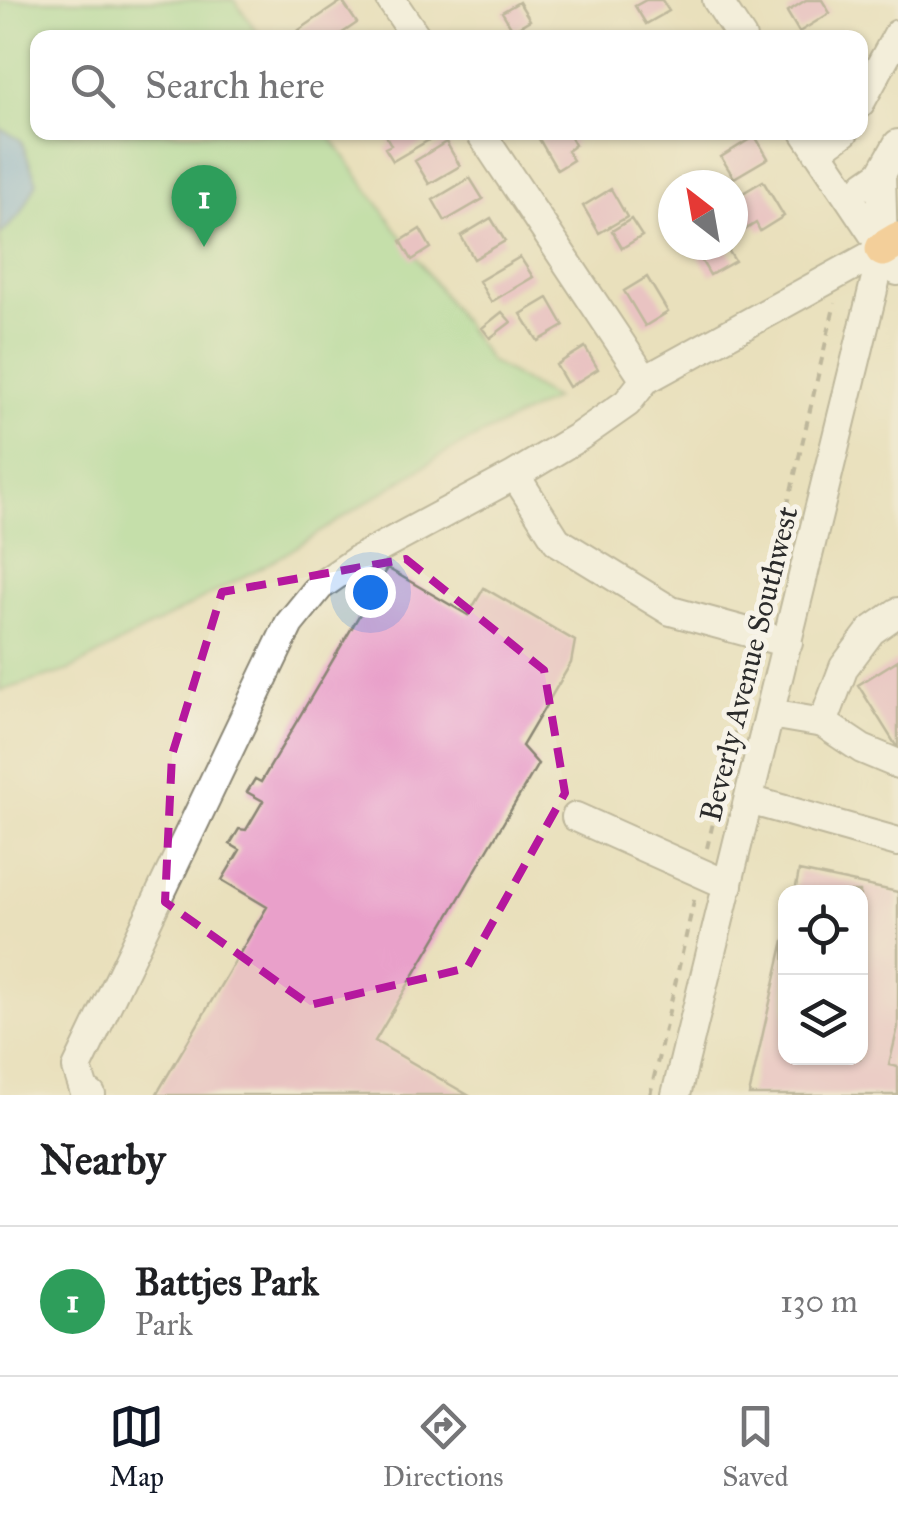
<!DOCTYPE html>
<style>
body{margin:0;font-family:"IM FELL Great Primer",serif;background:#f2f2f2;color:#202124}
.controls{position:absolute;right:30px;bottom:30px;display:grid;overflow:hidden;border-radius:20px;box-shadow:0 2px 8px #0004}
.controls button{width:90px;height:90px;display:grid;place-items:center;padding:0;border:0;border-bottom:2px solid #e0e0e0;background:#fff;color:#202124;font:50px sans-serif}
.compass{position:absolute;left:658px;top:170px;width:90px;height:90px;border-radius:50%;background:#fff;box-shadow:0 2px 8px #0004;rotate:329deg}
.you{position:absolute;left:370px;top:592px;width:35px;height:35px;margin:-25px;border:8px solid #fff;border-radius:50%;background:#1a73e8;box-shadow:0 0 0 15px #1a73e833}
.badge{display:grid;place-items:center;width:65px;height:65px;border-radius:50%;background:#111827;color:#fff;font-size:32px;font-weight:700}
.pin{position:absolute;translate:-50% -82px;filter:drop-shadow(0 2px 5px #0008)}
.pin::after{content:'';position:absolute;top:52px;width:35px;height:30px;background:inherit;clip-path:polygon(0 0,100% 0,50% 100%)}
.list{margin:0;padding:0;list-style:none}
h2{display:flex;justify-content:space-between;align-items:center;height:130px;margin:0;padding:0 40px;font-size:42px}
h2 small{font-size:32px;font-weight:400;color:#757577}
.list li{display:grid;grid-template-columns:65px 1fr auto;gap:30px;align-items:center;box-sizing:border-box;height:150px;padding:0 40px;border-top:2px solid #e0e0e0}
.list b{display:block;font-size:38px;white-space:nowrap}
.list p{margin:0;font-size:32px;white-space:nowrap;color:#757577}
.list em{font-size:32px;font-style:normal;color:#757577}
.icon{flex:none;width:55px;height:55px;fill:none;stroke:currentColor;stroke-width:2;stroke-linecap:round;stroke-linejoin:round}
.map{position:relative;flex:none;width:898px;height:1095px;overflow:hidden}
.search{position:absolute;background:#fff;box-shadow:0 2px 8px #0004;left:30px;right:30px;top:30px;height:110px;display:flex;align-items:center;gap:25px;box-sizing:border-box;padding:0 35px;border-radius:20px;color:#757577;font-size:38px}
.sheet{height:280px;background:#fff}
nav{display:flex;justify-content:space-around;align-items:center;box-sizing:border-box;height:140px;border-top:2px solid #e0e0e0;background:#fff;font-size:28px;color:#757577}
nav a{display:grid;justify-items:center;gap:5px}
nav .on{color:#111827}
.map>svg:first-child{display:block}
</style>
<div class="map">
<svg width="898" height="1095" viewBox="0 0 898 1095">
<rect width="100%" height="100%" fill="#f7f3e8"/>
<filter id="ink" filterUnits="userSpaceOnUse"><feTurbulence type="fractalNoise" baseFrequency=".01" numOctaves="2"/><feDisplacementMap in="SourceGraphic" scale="20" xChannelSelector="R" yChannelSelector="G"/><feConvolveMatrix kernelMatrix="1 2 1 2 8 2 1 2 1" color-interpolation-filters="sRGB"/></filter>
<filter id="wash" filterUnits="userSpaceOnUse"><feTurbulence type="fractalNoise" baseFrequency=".0048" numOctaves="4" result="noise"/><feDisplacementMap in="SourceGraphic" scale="40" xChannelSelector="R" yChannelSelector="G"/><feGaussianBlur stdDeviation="2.25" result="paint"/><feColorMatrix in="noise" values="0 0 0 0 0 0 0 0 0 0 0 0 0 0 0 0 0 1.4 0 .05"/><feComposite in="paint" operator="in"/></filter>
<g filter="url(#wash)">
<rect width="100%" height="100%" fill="#e9e0bc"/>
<!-- green -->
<path fill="#99dd96" stroke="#628460" stroke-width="2.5" d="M0 0H234L261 37 38 38V132L328 133 490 361 554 399 445 453 282 556 70 670 0 691Z"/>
<!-- water -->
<path fill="#6faae0" stroke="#4d6a86" stroke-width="2.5" d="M0 128 21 140 37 182 21 214 0 235Z"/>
<g id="blocks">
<!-- building -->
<path fill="#e9a0ca" d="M646 0H662L669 11 646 24 635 6Z
M806 0H822L830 13 799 32 787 12Z
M342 1 357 23 335 38H305L299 30Z
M519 2 530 20 513 30 502 12Z
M391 132H431L434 137 393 161 385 148 391 145 386 136Z
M550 132H568L575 145 567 151 573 160 557 170 539 139Z
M755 136 768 158 734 178 721 157Z
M446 142 460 166 429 184 415 161Z
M470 178 483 199 445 221 433 200Z
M763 181 784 216 760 231 756 223 737 235 733 228V213L744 206 738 196Z
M611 189 627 217 599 233 583 206Z
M491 218 505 241 474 259 461 236Z
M631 219 642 236 622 248 612 231Z
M420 229 431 248 412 260 401 241Z
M718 245H725L735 261 710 275 698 255Z
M520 257 533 277 491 302 479 281Z
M647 277 668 312 645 326 624 291Z
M548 298 564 326 538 341 521 314Z
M502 312 511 322 490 338 482 328Z
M585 347 598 369 569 387 556 365Z
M387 568 468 615 484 588 575 641 571 663 522 746 538 764 375 1041 468 1095H156L267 907 222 880 240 850 230 844 239 829 246 830 263 801 247 792 255 779 261 782Z
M898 660V749L858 685Z
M799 871 898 892V1027L889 1065 898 1067V1095H749L784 940 786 1058H860V892H795Z"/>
</g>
</g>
<g filter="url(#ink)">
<use href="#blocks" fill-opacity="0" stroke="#8a8674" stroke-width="2.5"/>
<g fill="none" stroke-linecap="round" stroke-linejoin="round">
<!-- minor casing -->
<g stroke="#8a8674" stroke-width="32">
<path id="minor" d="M391 0 417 38
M717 0 742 38
M860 103 898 34
M480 132 645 380
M805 132 898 271
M817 151 844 132
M865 185 881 174 898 144
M515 475 580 436 627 403 645 380 883 249
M770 714 823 723 844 667 871 631 898 612
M823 723 862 749 898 764
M749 800 898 842
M576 817 728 885
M91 1095 84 1090 77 1068 289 624 320 586 359 559 515 475 557 541 671 611 788 643
M676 1095 883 249 881 174"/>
</g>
<!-- major casing -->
<g stroke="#8a8674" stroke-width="40">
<path id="major" d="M883 249 898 240"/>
</g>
<!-- path -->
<path stroke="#8a8674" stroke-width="4" stroke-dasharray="8 8" stroke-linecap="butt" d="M762 615 835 303
M707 848 752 658
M650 1095 695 896"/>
<!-- minor -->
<use href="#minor" stroke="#fff" stroke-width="28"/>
<!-- major -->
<use href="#major" stroke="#ffbb71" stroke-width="35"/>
</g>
</g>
<!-- marked area -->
<path d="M0 0H898V1095H0ZM406 559 544 670 565 793 467 968 310 1005 165 902 172 755 222 592Z" fill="#e9e0bc" fill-opacity=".55" fill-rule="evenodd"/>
<path fill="none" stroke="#b5179e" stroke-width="8" stroke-dasharray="20 12" stroke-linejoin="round" d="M406 559 544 670 565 793 467 968 310 1005 165 902 172 755 222 592Z"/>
<g text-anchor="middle" stroke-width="10" stroke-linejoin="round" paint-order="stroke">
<!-- street labels -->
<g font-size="30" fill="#2b2b2b" stroke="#f7f3e8">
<text transform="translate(749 664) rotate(-76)" y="10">Beverly Avenue Southwest</text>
</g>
</g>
</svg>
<div class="controls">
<button><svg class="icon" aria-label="locate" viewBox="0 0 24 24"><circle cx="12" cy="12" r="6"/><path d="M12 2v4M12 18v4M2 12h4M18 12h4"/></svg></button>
<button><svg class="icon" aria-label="layers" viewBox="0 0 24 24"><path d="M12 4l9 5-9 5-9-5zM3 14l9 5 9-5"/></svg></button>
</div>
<svg class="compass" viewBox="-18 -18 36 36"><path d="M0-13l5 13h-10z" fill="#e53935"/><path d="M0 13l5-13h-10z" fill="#757577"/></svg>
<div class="you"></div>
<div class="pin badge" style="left:204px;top:247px;background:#2e9e5b">1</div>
<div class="search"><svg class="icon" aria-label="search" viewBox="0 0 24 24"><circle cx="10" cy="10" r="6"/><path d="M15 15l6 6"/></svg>Search here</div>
</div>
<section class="sheet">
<h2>Nearby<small></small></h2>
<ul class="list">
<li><span class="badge" style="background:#2e9e5b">1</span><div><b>Battjes Park</b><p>Park</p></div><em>130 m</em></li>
</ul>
</section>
<nav>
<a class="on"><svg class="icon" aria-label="map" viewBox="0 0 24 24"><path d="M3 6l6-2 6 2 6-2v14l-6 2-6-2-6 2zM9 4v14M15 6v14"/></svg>Map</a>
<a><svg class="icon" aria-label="directions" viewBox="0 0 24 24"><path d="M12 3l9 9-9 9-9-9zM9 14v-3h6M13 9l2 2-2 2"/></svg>Directions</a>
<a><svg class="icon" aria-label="saved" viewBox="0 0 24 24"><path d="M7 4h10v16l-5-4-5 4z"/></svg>Saved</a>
</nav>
